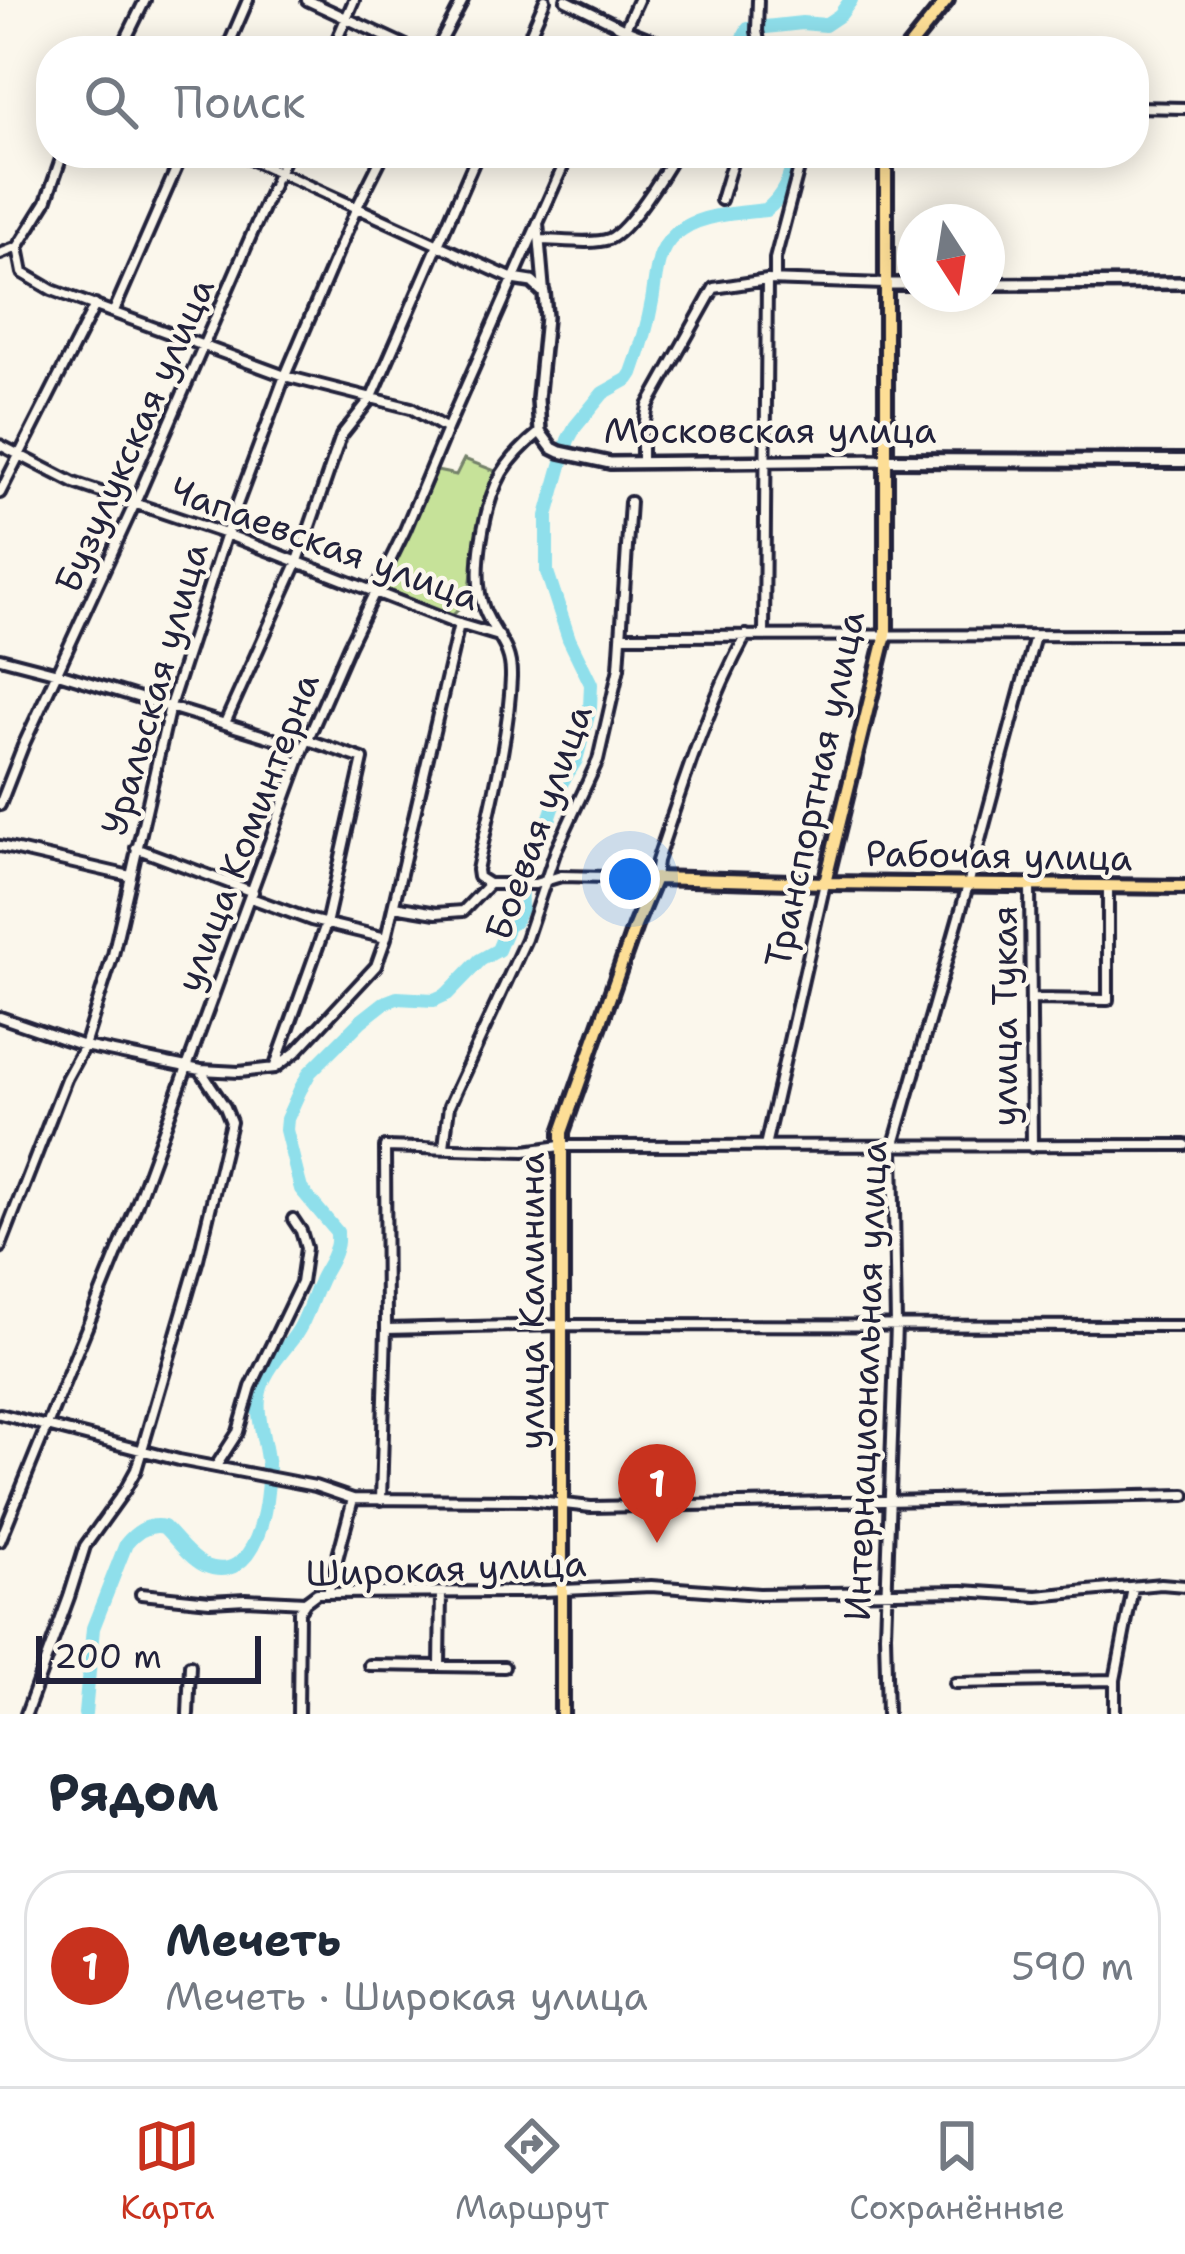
<!DOCTYPE html>
<html lang="ru">
<meta charset="utf-8">
<style>
body{margin:0;font-family:"Shantell Sans",sans-serif;background:#f6f6f7;color:#1f2937}
.compass{position:absolute;left:897px;top:204px;width:108px;height:108px;border-radius:50%;background:#fff;box-shadow:0 6px 30px #0003;rotate:168deg}
.scale{position:absolute;left:36px;bottom:30px;width:225px;box-sizing:border-box;padding-left:12px;border:6px solid #22223b;border-top:0;font-size:33px;line-height:42px;white-space:nowrap;color:#22223b;-webkit-text-stroke:9px #fbf7ec;paint-order:stroke}
.you{position:absolute;left:630px;top:879px;width:42px;height:42px;margin:-30px;border:9px solid #fff;border-radius:50%;background:#1a73e8;box-shadow:0 0 0 18px #1a73e833}
.badge{display:grid;place-items:center;width:78px;height:78px;border-radius:50%;background:#c8321e;color:#fff;font-size:39px;font-weight:700}
.pin{position:absolute;translate:-50% -99px;filter:drop-shadow(0 3px 6px #0008)}
.pin::after{content:'';position:absolute;top:63px;width:42px;height:36px;background:inherit;clip-path:polygon(0 0,100% 0,50% 100%)}
.list{margin:0;padding:0;list-style:none}
h2{display:flex;justify-content:space-between;align-items:center;height:156px;margin:0;padding:0 48px;font-size:51px}
h2 small{font-size:39px;font-weight:400;color:#747a83}
.list li{display:grid;grid-template-columns:78px 1fr auto;gap:36px;align-items:center;box-sizing:border-box;height:192px;margin:0 24px 24px;padding:0 24px;border:3px solid #e0e1e3;border-radius:48px}
.list b{display:block;font-size:45px;white-space:nowrap}
.list p{margin:0;font-size:39px;white-space:nowrap;color:#747a83}
.list em{font-size:39px;font-style:normal;color:#747a83}
.icon{flex:none;width:66px;height:66px;fill:none;stroke:currentColor;stroke-width:2;stroke-linecap:round;stroke-linejoin:round}
.map{position:relative;flex:none;width:1185px;height:1714px;overflow:hidden}
.search{position:absolute;background:#fff;box-shadow:0 6px 30px #0003;left:36px;right:36px;top:36px;height:132px;display:flex;align-items:center;gap:30px;box-sizing:border-box;padding:0 42px;border-radius:48px;color:#747a83;font-size:45px}
.sheet{height:372px;background:#fff}
nav{display:flex;justify-content:space-around;align-items:center;box-sizing:border-box;height:168px;border-top:3px solid #e0e1e3;background:#fff;font-size:33px;color:#747a83}
nav a{display:grid;justify-items:center;gap:6px}
nav .on{color:#c8321e}
.map>svg:first-child{display:block}
</style>
<div class="map">
<svg width="1185" height="1714" viewBox="0 0 1185 1714">
<rect width="100%" height="100%" fill="#fbf7ec"/>
<filter id="ink" filterUnits="userSpaceOnUse"><feTurbulence type="fractalNoise" baseFrequency=".00833" numOctaves="2"/><feDisplacementMap in="SourceGraphic" scale="24" xChannelSelector="R" yChannelSelector="G"/><feConvolveMatrix kernelMatrix="1 2 1 2 8 2 1 2 1" color-interpolation-filters="sRGB"/></filter>
<g filter="url(#ink)">
<!-- green -->
<path fill="#c6e299" stroke="#74826a" stroke-width="3" d="M464 459 498 472 482 507 469 593 462 606 451 617 384 588 437 471 456 475Z"/>
<g fill="none" stroke-linecap="round" stroke-linejoin="round">
<!-- river -->
<path stroke="#8fdfeb" stroke-width="14" d="M735 51 748 29 802 23 825 25 840 15 851 0
M85 1714 93 1628 126 1544C136 1532 148 1523 164 1527 175 1538 190 1558 204 1565 257 1588 269 1503 268 1469 267 1443 253 1413 261 1387 268 1366 284 1351 296 1334 307 1318 311 1300 319 1283 323 1272 332 1262 335 1250 338 1244 337 1239 337 1232L301 1189 297 1174 286 1130 287 1119 300 1090 310 1072 361 1021 384 1003 397 998 434 1000 447 994 480 960 498 950 508 926 514 922 521 908 520 878 524 866 549 820 562 782 576 760 590 708 591 684 569 639 547 572V516L568 440 575 427 603 393 628 379 632 373C640 351 648 324 652 301 657 273 655 245 684 228 706 214 740 213 766 210 784 196 792 175 794 153"/>
<!-- minor casing -->
<g stroke="#22223b" stroke-width="16">
<path id="minor" d="M307 0 417 51
M566 0 625 29 681 51
M758 0 757 31 761 51
M120 51 145 0
M226 51 248 0
M332 51 354 0
M436 51 463 0
M523 51 545 0
M615 51 638 0
M1134 107 1185 108
M237 153 513 279
M721 200 735 153
M538 223 544 292
M540 240C558 240 593 245 609 239 629 231 665 172 676 153
M18 247 23 273 52 290 285 376 411 408 447 429
M0 254 18 247 46 202 63 153
M775 280V259L803 153
M114 311 183 153
M0 445 74 483 226 534 452 622 499 636
M642 463V436L648 406 714 288 767 280 885 284
M0 493 95 305
M764 635 767 280
M622 636 1185 635
M0 658 58 673 304 748
M225 723 298 561 341 436 372 397 478 153
M0 805 23 746 135 503 287 153
M0 846 130 876
M136 848 253 892
M489 884 478 877 477 870C490 809 509 738 511 677 512 645 494 636 484 609 471 575 484 505 502 473 512 457 525 444 540 432
M489 884H535L561 876 655 878 657 861C683 784 707 707 746 635
M1030 885 1032 1147
M251 898 311 920 386 938
M394 906 436 913 463 911 489 884
M1031 999 1108 1000V886
M0 1017 84 1046 201 1070 239 1072 275 1068 296 1052 376 966 386 938 459 624
M275 1066 326 924 363 759 308 740
M765 1146 825 883
M444 1147 449 1106 526 939 556 850 598 760 619 668 630 502
M0 1248 66 1079 84 1046 113 955 170 706 226 534 285 376 357 207 384 153
M386 1329 560 1325 1185 1326
M0 1414 179 1460 315 1486 353 1499 529 1500 591 1507 1185 1495
M216 1466 238 1432 251 1387 301 1283 306 1248 301 1231 293 1219
M381 1500 386 1329 385 1147 525 1151 560 1146 1185 1145
M0 1541 135 1209 304 748 349 645 405 530 447 429 569 153
M328 1593 353 1499
M141 1594 210 1601 246 1599 305 1602 317 1593 520 1592 651 1586 759 1594 963 1591 1037 1596 1161 1584 1185 1586
M369 1665 504 1667
M440 1666 441 1593
M955 1683 1115 1680
M26 1714 69 1597 85 1546 125 1490 136 1470 198 1259 231 1122 225 1107 201 1071
M188 1714 190 1665
M298 1714 299 1611 304 1604
M887 1714 885 1634 896 1325 893 1148 968 885 1035 636
M1115 1714V1680L1133 1588"/>
</g>
<!-- tertiary casing -->
<g stroke="#22223b" stroke-width="18">
<path id="tertiary" d="M513 279 532 282 544 293 546 317 538 399 540 432 552 448 560 452 610 463 886 460
M885 284H915
M987 284 1185 283"/>
</g>
<!-- secondary casing -->
<g stroke="#22223b" stroke-width="20">
<path id="secondary" d="M886 460 1185 461"/>
</g>
<!-- primary casing -->
<g stroke="#22223b" stroke-width="20">
<path id="primary" d="M906 51 947 0
M825 883 886 634V153
M562 1714V1132L635 926 655 878 825 883 1185 887"/>
</g>
<!-- minor -->
<use href="#minor" stroke="#fbf7ec" stroke-width="8"/>
<!-- tertiary -->
<use href="#tertiary" stroke="#fbf7ec" stroke-width="9"/>
<!-- secondary -->
<use href="#secondary" stroke="#fbf7ec" stroke-width="10"/>
<!-- primary -->
<use href="#primary" stroke="#fdde96" stroke-width="10"/>
</g>
</g>
<g text-anchor="middle" stroke-width="9" stroke-linejoin="round" paint-order="stroke">
<!-- street labels -->
<g font-size="36" fill="#22223b" stroke="#fbf7ec">
<text x="770" y="443">Московская улица</text>
<text transform="translate(134 435) rotate(-66)" y="13">Бузулукская улица</text>
<text transform="translate(325 543) rotate(20)" y="13">Чапаевская улица</text>
<text transform="translate(154 689) rotate(-74)" y="13">Уральская улица</text>
<text transform="translate(814 789) rotate(-78)" y="13">Транспортная улица</text>
<text transform="translate(538 822) rotate(-70)" y="13">Боевая улица</text>
<text transform="translate(247 832) rotate(-69)" y="13">улица Коминтерна</text>
<text transform="translate(999 855) rotate(1)" y="13">Рабочая улица</text>
<text transform="translate(1004 1016) rotate(-90)" y="13">улица Тукая</text>
<text transform="translate(531 1301) rotate(-90)" y="13">улица Калинина</text>
<text transform="translate(865 1381) rotate(-88)" y="13">Интернациональная улица</text>
<text transform="translate(446 1568) rotate(-2)" y="13">Широкая улица</text>
</g>
</g>
</svg>
<svg class="compass" viewBox="-18 -18 36 36"><path d="M0-13l5 13h-10z" fill="#e53935"/><path d="M0 13l5-13h-10z" fill="#747a83"/></svg>
<div class="scale">200 m</div>
<div class="you"></div>
<div class="pin badge" style="left:657px;top:1543px">1</div>
<div class="search"><svg class="icon" aria-label="search" viewBox="0 0 24 24"><circle cx="10" cy="10" r="6"/><path d="M15 15l6 6"/></svg>Поиск</div>
</div>
<section class="sheet">
<h2>Рядом<small></small></h2>
<ul class="list">
<li><span class="badge">1</span><div><b>Мечеть</b><p>Мечеть · Широкая улица</p></div><em>590 m</em></li>
</ul>
</section>
<nav>
<a class="on"><svg class="icon" aria-label="map" viewBox="0 0 24 24"><path d="M3 6l6-2 6 2 6-2v14l-6 2-6-2-6 2zM9 4v14M15 6v14"/></svg>Карта</a>
<a><svg class="icon" aria-label="directions" viewBox="0 0 24 24"><path d="M12 3l9 9-9 9-9-9zM9 14v-3h6M13 9l2 2-2 2"/></svg>Маршрут</a>
<a><svg class="icon" aria-label="saved" viewBox="0 0 24 24"><path d="M7 4h10v16l-5-4-5 4z"/></svg>Сохранённые</a>
</nav>
